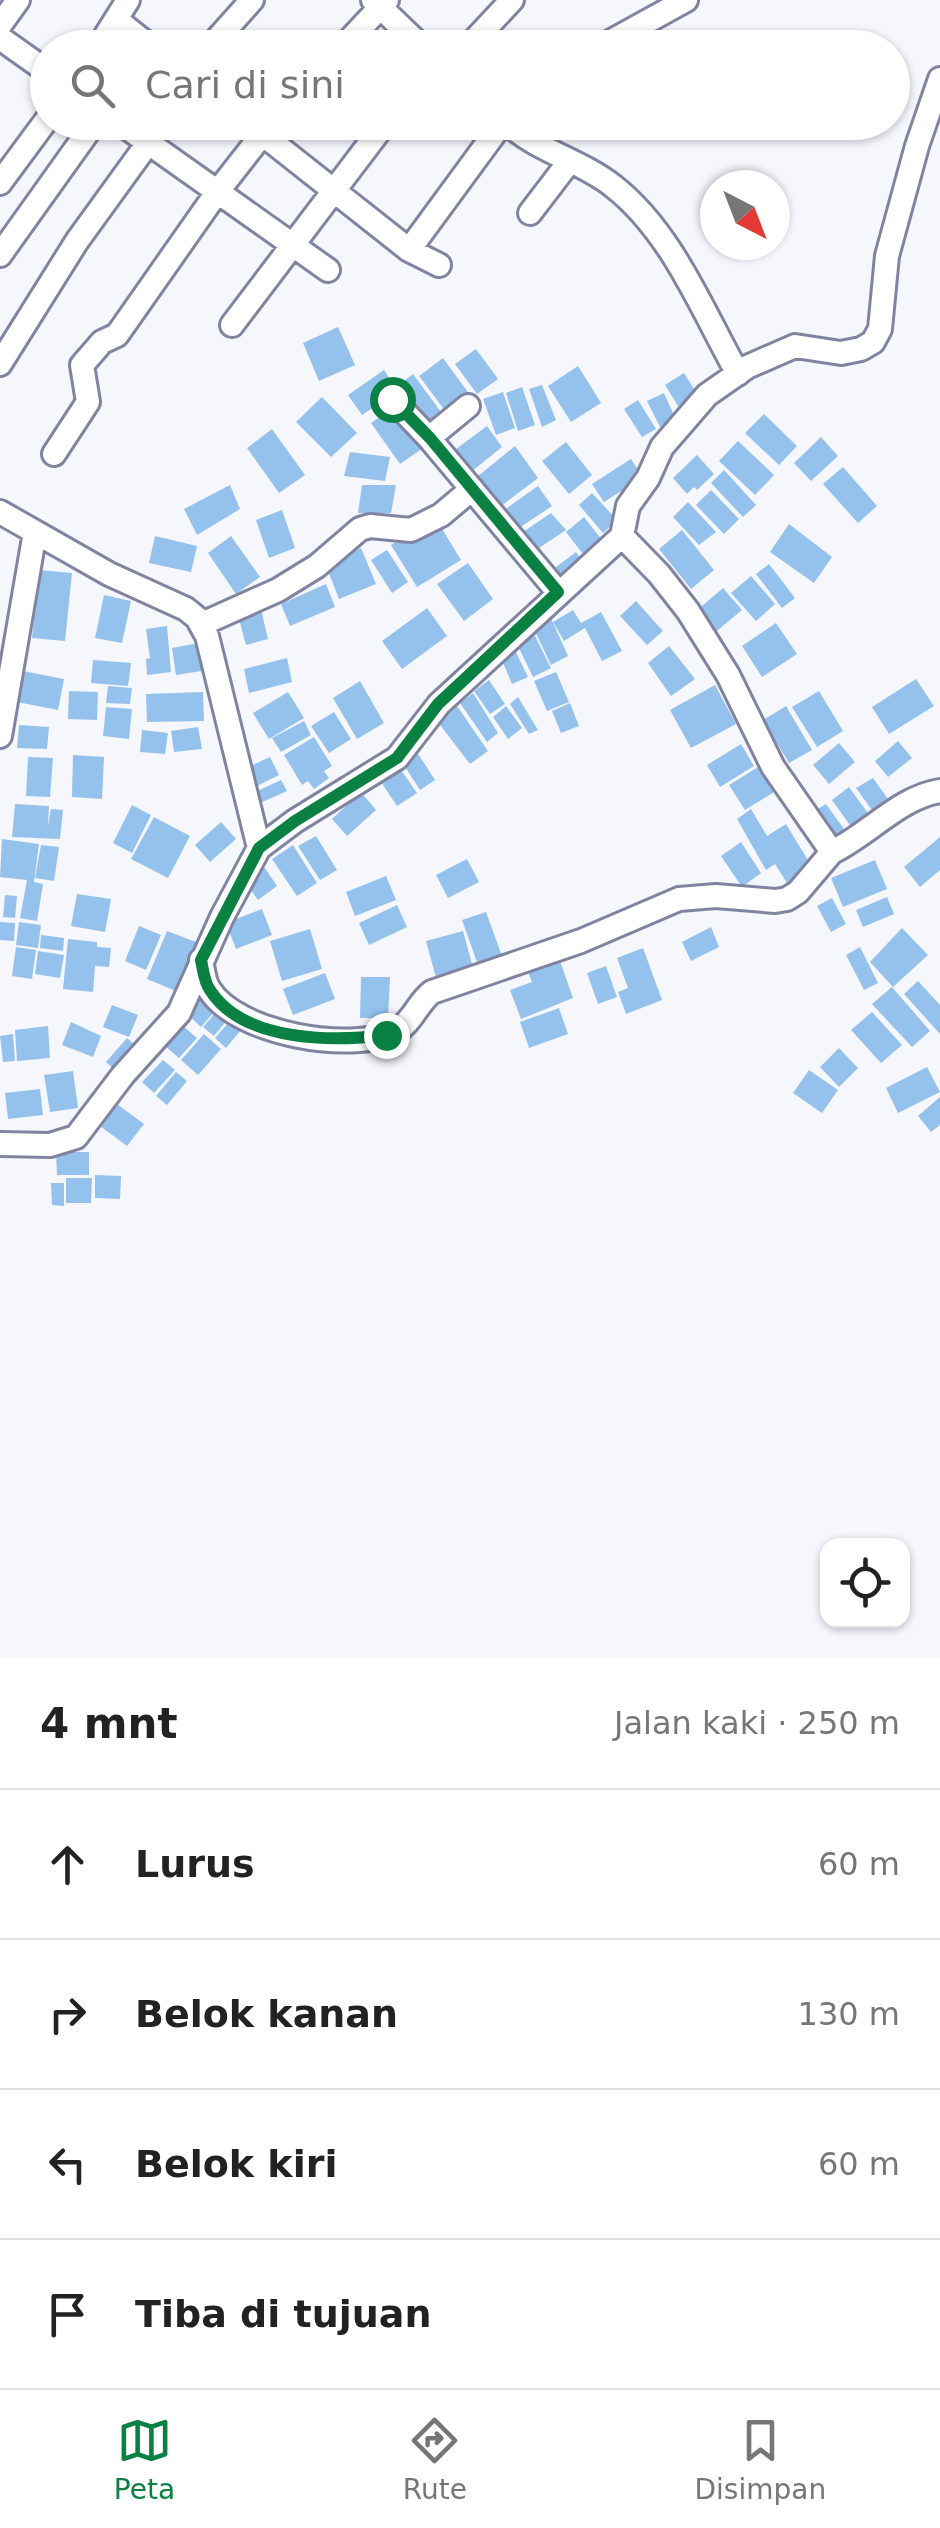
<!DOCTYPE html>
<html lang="id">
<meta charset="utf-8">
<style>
body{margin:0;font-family:"DejaVu Sans",sans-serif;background:#f2f2f2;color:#222}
.controls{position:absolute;right:30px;bottom:30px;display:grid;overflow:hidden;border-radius:20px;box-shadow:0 2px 8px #0004}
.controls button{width:90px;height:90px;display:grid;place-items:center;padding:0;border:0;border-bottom:2px solid #e0e0e0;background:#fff;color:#222;font:50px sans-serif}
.compass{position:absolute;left:700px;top:170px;width:90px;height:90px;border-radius:50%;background:#fff;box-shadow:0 2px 8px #0004;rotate:138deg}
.stop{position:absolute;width:30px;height:30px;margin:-22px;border:8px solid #0b8043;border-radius:50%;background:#fff}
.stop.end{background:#0b8043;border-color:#fff;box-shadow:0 2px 10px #0008}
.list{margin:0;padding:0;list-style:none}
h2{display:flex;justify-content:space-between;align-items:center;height:130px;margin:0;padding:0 40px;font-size:42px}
h2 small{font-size:32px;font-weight:400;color:#767676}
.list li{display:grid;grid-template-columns:65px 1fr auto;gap:30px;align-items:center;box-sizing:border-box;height:150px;padding:0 40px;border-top:2px solid #e0e0e0}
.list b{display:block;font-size:38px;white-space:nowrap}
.list em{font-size:32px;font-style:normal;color:#767676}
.icon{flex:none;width:55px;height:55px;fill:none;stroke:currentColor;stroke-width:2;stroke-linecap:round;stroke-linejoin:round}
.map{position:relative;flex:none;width:940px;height:1658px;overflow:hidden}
.search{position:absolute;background:#fff;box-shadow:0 2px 8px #0004;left:30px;right:30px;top:30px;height:110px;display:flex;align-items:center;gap:25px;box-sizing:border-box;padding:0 35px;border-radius:55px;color:#767676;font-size:38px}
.sheet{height:730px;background:#fff}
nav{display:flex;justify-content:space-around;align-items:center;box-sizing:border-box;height:140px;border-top:2px solid #e0e0e0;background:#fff;font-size:28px;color:#767676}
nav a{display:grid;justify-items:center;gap:5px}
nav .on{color:#0b8043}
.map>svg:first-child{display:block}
</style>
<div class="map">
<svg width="940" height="1658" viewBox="0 0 940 1658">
<rect width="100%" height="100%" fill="#f6f6fd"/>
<!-- building -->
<path fill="#94c2ed" d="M338 327 355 365 319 381 303 343Z
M476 349 498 379 477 394 455 364Z
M443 358 470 395 446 412 419 376Z
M578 366 601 403 571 422 548 386Z
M384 370 398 391 362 415 348 395Z
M684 373 699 397 680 409 665 385Z
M413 374 444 416 427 428 398 386Z
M542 385 556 420 542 427 529 389Z
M522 387 535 425 518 431 506 393Z
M503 392 515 428 496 435 483 399Z
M664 393 676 420 660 427 647 401Z
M322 397 357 433 331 457 296 422Z
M638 400 656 429 642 437 624 409Z
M394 407 423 448 400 464 371 423Z
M764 414 797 446 779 465 745 433Z
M487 426 502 447 466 476 448 455Z
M272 429 305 475 279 493 247 448Z
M821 437 838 456 811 481 794 463Z
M738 441 774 475 755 495 719 461Z
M566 442 592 475 569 494 542 461Z
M515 446 538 478 496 510 472 481Z
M350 452 390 457 385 481 344 476Z
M697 455 714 474 697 490 694 487 687 494 673 478Z
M631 459 643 477 604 502 592 484Z
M843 467 877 506 858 523 823 484Z
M724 470 756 505 743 517 711 483Z
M230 485 240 509 197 535 184 509Z
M362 485H396L391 513H358Z
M538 486 552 506 513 532 500 513Z
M711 490 739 519 724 534 696 505Z
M592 493 617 520 603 533 579 505Z
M688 502 716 532 699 545 673 517Z
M282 510 295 548 269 558 256 520Z
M551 513 566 530 530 554 517 536Z
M584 517 602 540 583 554 566 532Z
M439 524 461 560 417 587 391 545 408 535 412 541Z
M789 524 832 557 814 583 770 552Z
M682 530 714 570 691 589 659 549Z
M155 536 197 546 191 572 149 563Z
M231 536 260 577 236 594 208 553Z
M361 548 376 584 339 599 325 563Z
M387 550 408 582 392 593 371 560Z
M576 552 584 562 559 580 552 570Z
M468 563 493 599 464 621 437 584Z
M769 564 795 598 782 608 756 574Z
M39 570 72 573 65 641 32 638Z
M751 576 775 604 756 621 731 593Z
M326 584 335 607 290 626 281 604Z
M723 588 742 610 713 634 695 612Z
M104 595 131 601 122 643 95 638Z
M636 601 663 631 647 645 620 616Z
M427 608 447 636 402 669 382 641Z
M261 609 268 639 246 645 238 615Z
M573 610 581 623 601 612 622 651 602 661 585 628 564 641 553 622Z
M550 616 568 656 551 665 532 625Z
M776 623 797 654 762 677 742 646Z
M167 626 171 672 147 675 146 659 150 658 146 629Z
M534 634 551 668 533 677 516 642Z
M204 642 208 670 176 675 172 648Z
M512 644 528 677 512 684 498 651Z
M669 646 695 679 671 696 648 663Z
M287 658 292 682 249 693 244 669Z
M93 660 131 663 128 686 91 683Z
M23 671 64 679 58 710 17 702Z
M556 672 569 702 547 711 534 681Z
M916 679 934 706 889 734 872 707Z
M489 680 505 704 490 714 474 691Z
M360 681 384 723 357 739 333 698Z
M715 685 736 724 691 748 670 710Z
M108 686 132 688 130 704 106 703Z
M69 691 98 692 97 720 68 719Z
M819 691 843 731 817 747 792 707Z
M203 692 204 721 147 722 146 694Z
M288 692 304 718 269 739 253 713Z
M473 693 498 733 487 742 460 703Z
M518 697 538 730 529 734 510 704Z
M570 703 579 726 561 733 552 711Z
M457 706 488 751 470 764 437 721Z
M506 706 522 728 508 739 493 717Z
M786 706 812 750 789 763 763 720Z
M106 707 132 709 129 739 103 736Z
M334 712 351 739 329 753 311 726Z
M304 721 311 735 281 752 272 738Z
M19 725 49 727 47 749 17 748Z
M198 727 202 749 174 752 171 731Z
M142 730 168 733 165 754 140 752Z
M314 737 332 766 324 771 329 778 314 789 308 781 302 785 284 755Z
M898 741 912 758 888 777 875 761Z
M839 743 855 762 829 784 813 765Z
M741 744 754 766 720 787 707 765Z
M415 749 435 780 420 790 400 759Z
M73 755 104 757 102 799 72 797Z
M28 757 53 758 50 797 26 796Z
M270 757 279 775 255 787 246 768Z
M394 760 417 793 397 806 375 773Z
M758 767 774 792 745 810 729 785Z
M873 778 893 806 877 817 856 788Z
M281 780 287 791 260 803 255 792Z
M849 787 875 823 857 835 832 800Z
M361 792 376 810 347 836 332 819Z
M15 804 49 806 48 826 51 809 63 810 60 839 12 837Z
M826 804 849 836 837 845 812 813Z
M132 805 151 815 132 853 113 843Z
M751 809 767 836 786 824 814 870 789 886 775 864 766 870 737 819Z
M154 817 190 836 168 878 131 859Z
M221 822 236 839 210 862 195 845Z
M316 836 337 870 320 880 298 846Z
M940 837V870L920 887 904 867Z
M2 839 39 844 34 882 43 884 37 921 20 918 27 880 0 877Z
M741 842 761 873 742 887 721 856Z
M41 845 59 847 54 881 35 878Z
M293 845 317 883 297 896 272 859Z
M467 859 479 882 448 898 436 875Z
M875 860 887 889 843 907 831 878Z
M265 868 277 886 258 900 245 882Z
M386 876 396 900 355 916 346 892Z
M77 894 111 899 105 932 71 926Z
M5 895 17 896 15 918 3 917Z
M887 897 894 914 863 927 856 910Z
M832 898 846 924 831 932 817 906Z
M397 905 407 927 369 945 359 923Z
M262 909 272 935 236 949 226 923Z
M486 912 502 956 478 965 462 920Z
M0 922 15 923 14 941 0 940Z
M19 922 41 925 38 948 16 945Z
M139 926 161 935 146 970 125 961Z
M711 927 719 947 691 961 682 942Z
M902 928 928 955 893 987 870 962Z
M310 929 322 969 282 981 270 941Z
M167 931 196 942 176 991 147 979Z
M463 931 475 975 438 985 426 941Z
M41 935 64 938 63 951 40 948Z
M68 939 97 942V947L111 948 109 967 95 966 93 992 63 989Z
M16 947 36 950 32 979 12 976Z
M860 947 878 983 864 990 846 955Z
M643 948 662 1000 626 1014 618 992 628 988 617 958Z
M38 951 64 955 60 978 35 974Z
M560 961 573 998 521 1019 510 990 532 982 528 972Z
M606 966 617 997 598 1004 587 973Z
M325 973 335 999 293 1015 283 989Z
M361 977H390L388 1018H360Z
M918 981 940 1005V1034L904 994Z
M892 987 930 1031 912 1047 872 1004Z
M196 995 215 1011 201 1027 183 1010Z
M112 1005 138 1015 129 1037 103 1027Z
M559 1008 568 1034 529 1048 520 1022Z
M217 1011 228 1019 214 1036 203 1027Z
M872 1012 902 1045 881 1063 851 1030Z
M176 1020 197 1038 179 1058 158 1040Z
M71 1022 101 1036 93 1057 62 1045Z
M229 1022 240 1031 226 1048 215 1038Z
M48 1026 50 1058 17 1061 15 1030Z
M13 1034 15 1061 3 1062 0 1036Z
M204 1034 221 1049 198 1075 181 1060Z
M127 1038 142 1051 120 1075 106 1062Z
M839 1048 858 1068 839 1087 820 1067Z
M163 1060 175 1070 154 1093 142 1082Z
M927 1067 940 1092 898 1113 886 1088Z
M809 1070 838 1090 822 1113 793 1093Z
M73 1071 78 1108 50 1112 44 1075Z
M176 1072 187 1081 167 1105 156 1096Z
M40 1089 43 1115 8 1119 5 1093Z
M940 1097V1125L931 1132 918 1116Z
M109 1098 144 1124 127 1146 92 1120Z
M56 1152H89V1175H57Z
M95 1175 121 1176 120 1199 95 1198Z
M66 1178H92L91 1203H66Z
M51 1183H64V1206L52 1205Z"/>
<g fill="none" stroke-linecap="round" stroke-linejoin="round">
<!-- street casing -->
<g stroke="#8184a1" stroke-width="28">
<path id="street" d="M373 0 423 48
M117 20 152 48
M0 25 18 0
M0 38 48 72
M98 48 128 0
M209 48 252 0
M342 48 387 0
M467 48 512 0
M599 48 686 0
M119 122 328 270
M247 122 409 250 439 265
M506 122C537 151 580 160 613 186 672 232 702 310 738 374
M0 183 48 118
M530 213 569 162
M409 250 503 122
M0 255 95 122
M232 325 386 122
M0 364 77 241 148 143
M392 399 429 438 558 592
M429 438 468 406
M54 454 88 402 82 365 102 342 117 335 218 191 272 122
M0 512 109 574 186 609 197 618 207 636 259 848
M622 536 659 574 688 611 728 675 773 767 832 852C868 835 900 797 940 791
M202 624 278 590 317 566 360 529 370 526 411 530 441 515 472 489
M0 736 35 532
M201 960C203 969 204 982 209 989 236 1034 352 1054 396 1031 412 1023 418 1002 432 992L581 941 679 899 716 896 775 901 787 899 798 892 832 852
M0 1144 50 1145 76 1137 123 1075 179 1013 222 917 259 848 295 821 397 758 439 704 622 536 628 506 648 478 662 447 707 395 747 367 795 346 841 353 861 349 873 342 880 329 887 256 917 146 940 79"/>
</g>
<!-- street -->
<use href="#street" stroke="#fff" stroke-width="22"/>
</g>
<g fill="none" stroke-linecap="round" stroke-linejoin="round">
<!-- route -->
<path stroke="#0b8043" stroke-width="12" d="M386 1035C333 1042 243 1042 210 990 204 982 203 969 201 960L259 848 295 821 397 758 438 704 558 592 430 438 392 399"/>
</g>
</svg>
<div class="controls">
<button><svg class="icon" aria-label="locate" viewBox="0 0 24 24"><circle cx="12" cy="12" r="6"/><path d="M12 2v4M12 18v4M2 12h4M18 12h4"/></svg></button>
</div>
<svg class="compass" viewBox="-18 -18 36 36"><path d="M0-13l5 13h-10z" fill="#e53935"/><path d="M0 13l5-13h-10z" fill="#767676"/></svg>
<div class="stop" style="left:392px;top:399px"></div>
<div class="stop end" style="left:386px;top:1035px"></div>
<div class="search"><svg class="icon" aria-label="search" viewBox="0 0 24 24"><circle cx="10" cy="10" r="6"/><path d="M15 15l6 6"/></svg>Cari di sini</div>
</div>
<section class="sheet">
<h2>4 mnt<small>Jalan kaki · 250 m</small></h2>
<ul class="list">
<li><svg class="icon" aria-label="ahead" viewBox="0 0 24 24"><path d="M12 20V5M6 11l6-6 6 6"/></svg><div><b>Lurus</b></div><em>60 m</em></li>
<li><svg class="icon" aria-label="right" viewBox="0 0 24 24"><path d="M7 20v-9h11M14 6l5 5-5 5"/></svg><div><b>Belok kanan</b></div><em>130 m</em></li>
<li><svg class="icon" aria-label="left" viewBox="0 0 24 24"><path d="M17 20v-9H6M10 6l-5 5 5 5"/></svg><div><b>Belok kiri</b></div><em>60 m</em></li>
<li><svg class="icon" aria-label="arrive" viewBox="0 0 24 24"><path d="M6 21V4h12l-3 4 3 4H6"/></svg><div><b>Tiba di tujuan</b></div></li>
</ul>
</section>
<nav>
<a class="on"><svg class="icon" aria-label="map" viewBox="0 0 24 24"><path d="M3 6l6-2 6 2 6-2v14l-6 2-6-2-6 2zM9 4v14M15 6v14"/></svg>Peta</a>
<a><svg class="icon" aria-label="directions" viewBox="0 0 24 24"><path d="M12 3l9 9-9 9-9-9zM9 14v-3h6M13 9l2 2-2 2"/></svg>Rute</a>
<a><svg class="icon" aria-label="saved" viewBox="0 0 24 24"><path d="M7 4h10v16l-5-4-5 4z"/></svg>Disimpan</a>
</nav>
